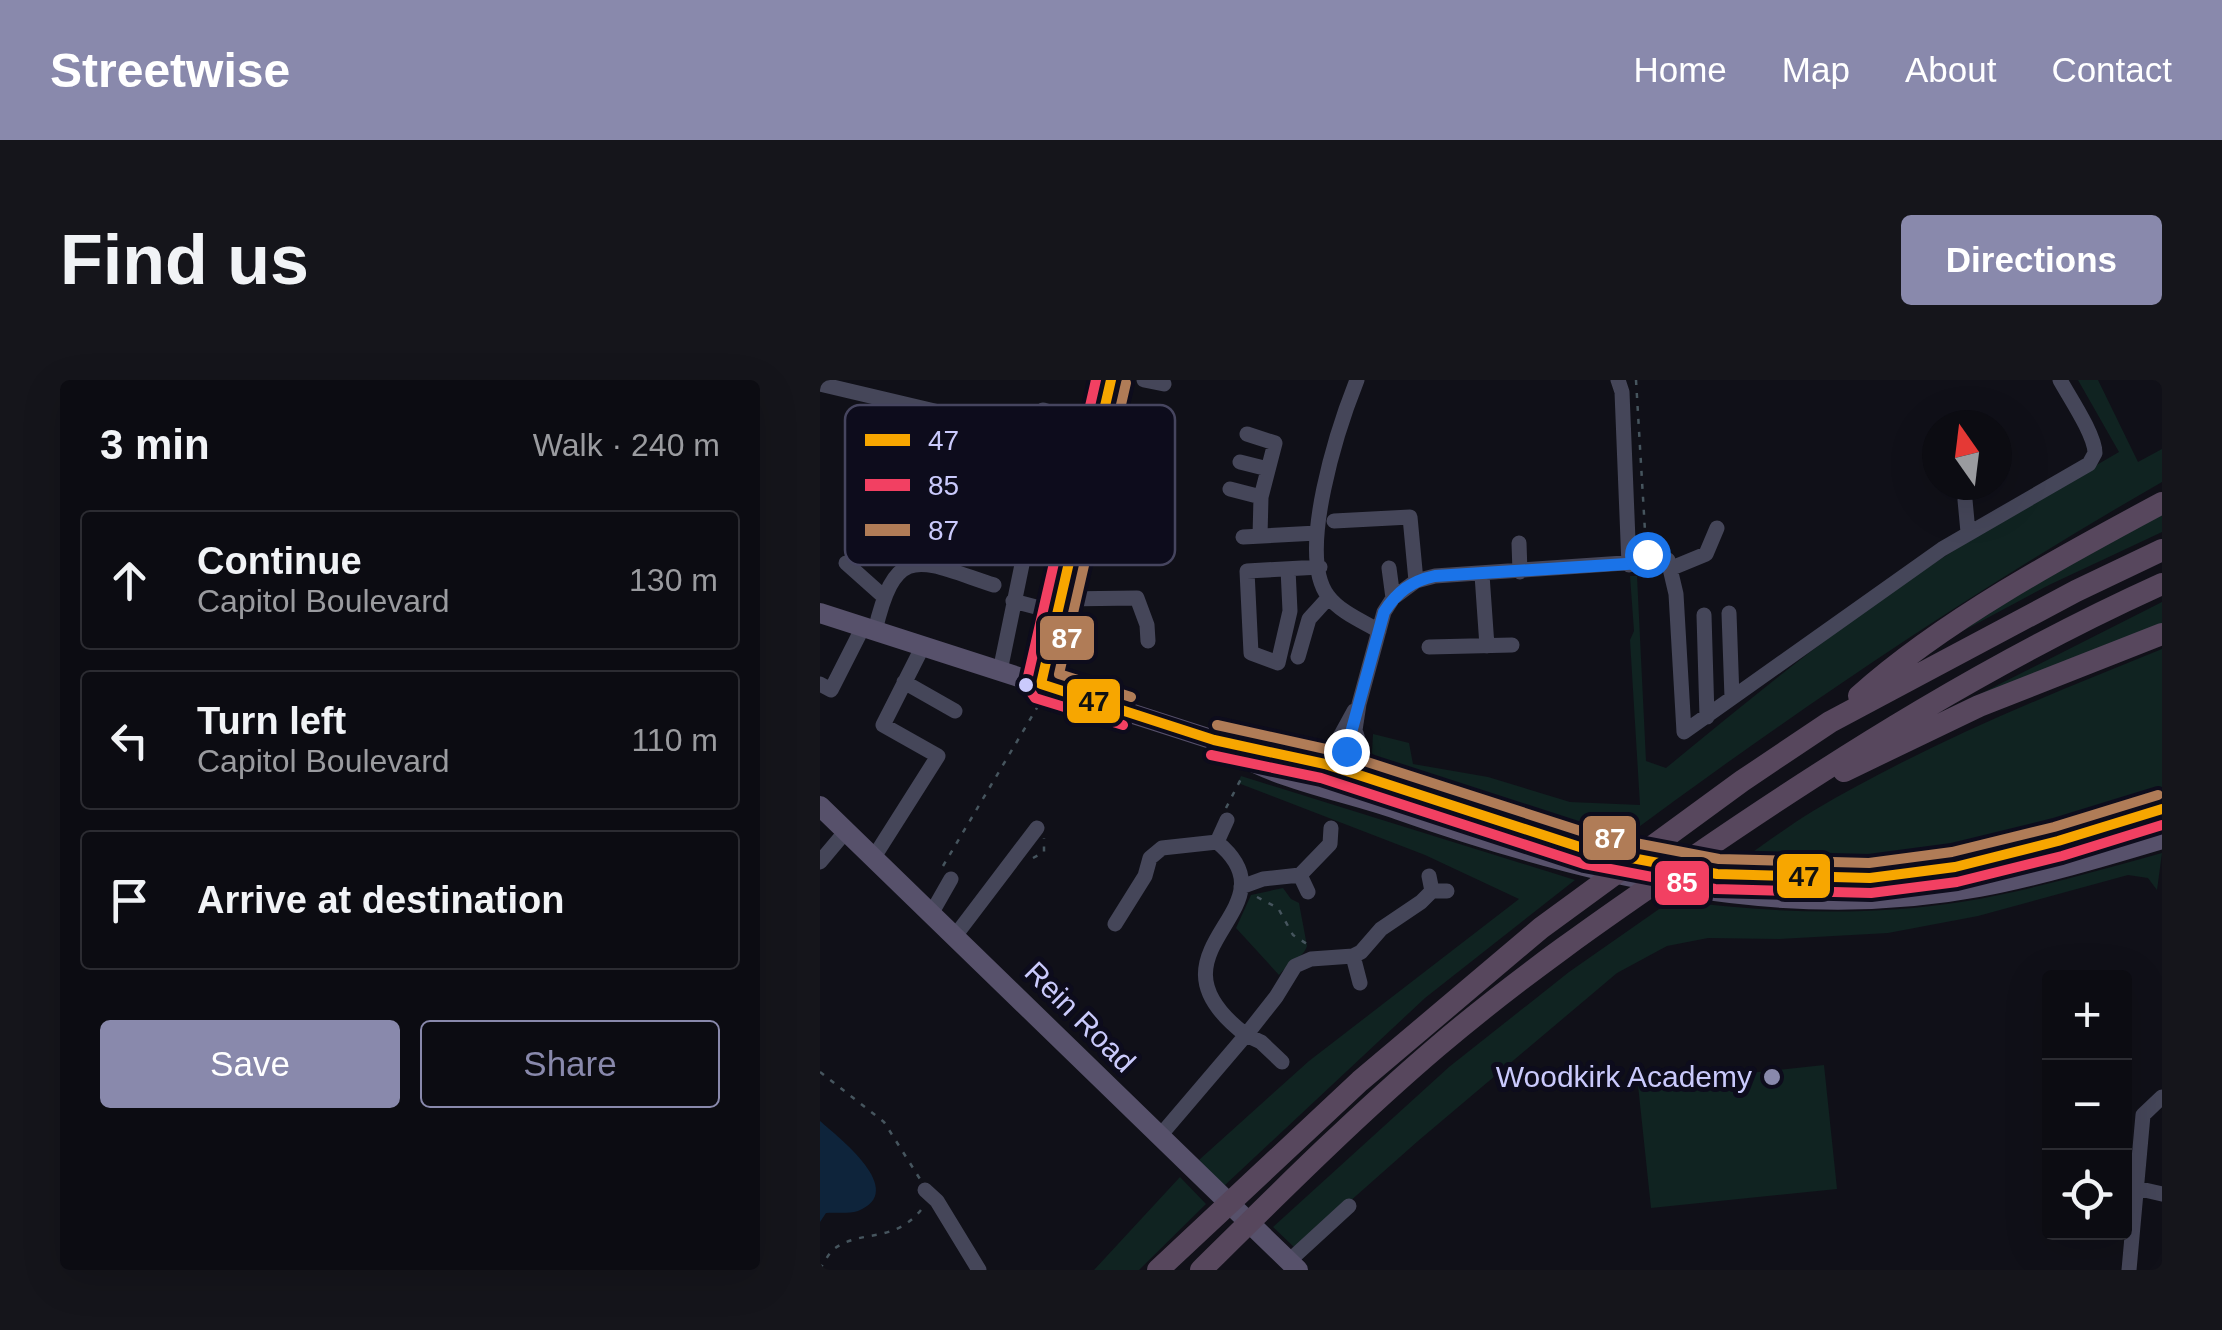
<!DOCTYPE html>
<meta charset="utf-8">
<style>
body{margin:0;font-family:Arial,sans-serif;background:#15151b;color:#f1f3f6}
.controls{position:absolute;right:30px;bottom:30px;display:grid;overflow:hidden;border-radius:10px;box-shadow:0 10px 40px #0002}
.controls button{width:90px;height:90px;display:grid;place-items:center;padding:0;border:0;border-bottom:2px solid #2c2c32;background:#0c0c12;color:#f1f3f6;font:50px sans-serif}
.compass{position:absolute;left:1102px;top:30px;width:90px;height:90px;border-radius:50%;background:#0c0c12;box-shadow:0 10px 40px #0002;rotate:346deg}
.stop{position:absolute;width:30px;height:30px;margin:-22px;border:8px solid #1a73e8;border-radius:50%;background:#fff}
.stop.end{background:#1a73e8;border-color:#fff;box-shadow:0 2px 10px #0008}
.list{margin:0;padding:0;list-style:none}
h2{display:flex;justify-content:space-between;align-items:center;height:130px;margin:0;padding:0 40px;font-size:42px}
h2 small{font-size:32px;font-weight:400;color:#9a9b9f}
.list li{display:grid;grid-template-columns:65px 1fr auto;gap:30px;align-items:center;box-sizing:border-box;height:140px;margin:0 20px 20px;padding:0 20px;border:2px solid #2c2c32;border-radius:10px}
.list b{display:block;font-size:38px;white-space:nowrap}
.list p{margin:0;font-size:32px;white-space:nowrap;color:#9a9b9f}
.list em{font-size:32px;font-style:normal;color:#9a9b9f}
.actions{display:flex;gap:20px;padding:30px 40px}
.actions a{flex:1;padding:22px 0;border:2px solid #8989ac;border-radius:10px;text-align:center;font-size:35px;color:#8989ac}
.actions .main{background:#8989ac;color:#fff}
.icon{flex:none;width:55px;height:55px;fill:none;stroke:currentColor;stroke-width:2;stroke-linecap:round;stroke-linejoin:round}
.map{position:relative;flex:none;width:1342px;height:890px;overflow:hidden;border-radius:10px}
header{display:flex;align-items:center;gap:60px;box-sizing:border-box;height:140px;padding:0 50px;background:#8989ac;color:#fff}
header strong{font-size:48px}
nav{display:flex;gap:55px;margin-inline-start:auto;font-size:35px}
.intro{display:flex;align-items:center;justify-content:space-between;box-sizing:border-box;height:240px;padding:0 60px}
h1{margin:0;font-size:70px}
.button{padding:25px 45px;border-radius:10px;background:#8989ac;color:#fff;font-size:35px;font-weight:700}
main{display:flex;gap:60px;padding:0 60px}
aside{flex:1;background:#0c0c12;border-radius:10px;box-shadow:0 10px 40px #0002}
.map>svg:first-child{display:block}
</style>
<header>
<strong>Streetwise</strong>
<nav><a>Home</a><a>Map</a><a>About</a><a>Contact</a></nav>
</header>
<div class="intro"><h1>Find us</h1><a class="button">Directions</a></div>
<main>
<aside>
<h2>3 min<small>Walk · 240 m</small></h2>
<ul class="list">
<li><svg class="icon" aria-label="ahead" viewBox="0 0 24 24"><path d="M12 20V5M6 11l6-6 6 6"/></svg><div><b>Continue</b><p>Capitol Boulevard</p></div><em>130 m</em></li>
<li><svg class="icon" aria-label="left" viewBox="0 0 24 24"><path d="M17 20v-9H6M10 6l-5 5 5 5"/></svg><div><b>Turn left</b><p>Capitol Boulevard</p></div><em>110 m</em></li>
<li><svg class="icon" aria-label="arrive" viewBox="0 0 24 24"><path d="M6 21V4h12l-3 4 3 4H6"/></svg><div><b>Arrive at destination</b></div></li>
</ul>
<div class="actions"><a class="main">Save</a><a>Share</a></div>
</aside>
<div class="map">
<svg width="1342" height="890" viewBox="0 0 1342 890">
<rect width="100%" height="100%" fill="#101018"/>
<!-- green -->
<path fill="#102321" d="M1258 0H1278L1318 82 1342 69V102C1152 211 972 333 797 463L724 442 559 382 552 373 553 354 589 363 593 384 668 397 750 422 820 425 810 260 814 251 810 196H817L826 381 846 388C925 323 1004 258 1089 200 1157 154 1228 113 1299 72Z
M1342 129V152L1229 205 1141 252 1261 174Z
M1342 222V246L1156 316Z
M1342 269V418L1143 473 988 487 917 483C942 466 967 447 993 431 1104 365 1223 317 1342 269Z
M421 396 755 500 605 618 404 806 379 780 489 681 699 519 605 475 418 403Z
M1342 436V453L1152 501 1093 507 1090 501Z
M1342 473 1337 510 1328 498 1308 495 1158 536 1068 553 959 559 888 558 847 566 797 593 598 761 476 869 453 847 629 687 749 592 852 520C947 533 1046 537 1141 522 1209 511 1276 491 1342 473Z
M463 508 471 519 479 523 487 566C484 577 467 585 459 595L416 548 431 515Z
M1004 685 1017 809 831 828 818 705Z
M360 797 386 824 319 890H274Z"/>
<!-- water -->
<path fill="#0e243b" d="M0 741C18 757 89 811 38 831 28 834 16 832 6 833L0 842Z"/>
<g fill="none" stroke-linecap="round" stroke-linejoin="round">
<!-- path -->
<path stroke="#46555e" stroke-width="2.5" stroke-dasharray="5 8" stroke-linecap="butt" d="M816 0 826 168
M406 428 423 395
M213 478 224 472V458
M123 486 221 321
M437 517 458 528 473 555 487 564
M0 692 64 742 100 799
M0 889C4 883 8 874 14 869 42 848 76 865 104 826"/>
<!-- minor -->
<path stroke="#454659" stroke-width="15" d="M324 0 344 4
M537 0C519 45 476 174 508 216 520 232 542 241 559 251
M798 0 802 12 809 185
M0 4 275 69
M223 30 258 41 261 58 342 75
M427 54 455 63 441 117 440 156
M420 82 448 89
M180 90 220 103C211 147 204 157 253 169
M410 109 441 117
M1145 120 1148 152
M104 137 131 143 157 41
M260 138 317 147V163
M514 141 590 137 596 201
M317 147 325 112
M423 157 497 153
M699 163 700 192
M26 183 63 216
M569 188 573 218
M852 188 886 174 897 148
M468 189 470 231 458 283 431 273 427 191 500 187
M129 190 136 154
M662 195 667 266
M243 219 317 218 327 245 328 261
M193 221 239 233
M909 233 912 318
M884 235 887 337
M55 251C76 160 100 181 174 205
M609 267 692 265
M478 277 489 239 509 217
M180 291 205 170
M84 302 135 331
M0 304 11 310 43 247
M221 304 291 0
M535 350 545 381 564 401
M505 384 534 331
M519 389 535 350 539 324 564 232 573 218 596 201 615 196 848 180 856 214 864 352 1122 169 1269 84 1275 73C1275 55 1250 18 1240 0
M397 462 407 440
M54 477 118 376 63 345 103 266
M0 482 26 451
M609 496 612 511H627
M421 507 443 499 480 495
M488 512 480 495 510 464 511 448
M111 534 131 499
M295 544 325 496 330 478 342 468 397 462C481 531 313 569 426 655L339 757
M135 556 217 448
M533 576 540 603
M462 682 441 662 426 655 456 617 475 586 491 579 533 576 541 572 561 549 601 522 612 511
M1316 808 1342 814
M105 810 117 821 159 890
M469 881 529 826
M1309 890 1323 735 1342 717"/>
<!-- major -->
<path stroke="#57516b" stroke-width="20" d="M0 233 394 360 505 384 769 470 897 494 1050 498 1135 487 1238 461 1342 429
M408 369C461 401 521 410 579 430 763 495 962 544 1159 507 1221 495 1282 477 1342 459
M0 426 478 890"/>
<!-- highway -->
<path stroke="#57475d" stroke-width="22" d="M1039 316C1124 240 1241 177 1342 123
M1024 391 1159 326 1342 254
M338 890 540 701 721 548 922 401 1010 342 1256 211 1342 170
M381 890C458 814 535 737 617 667 698 598 785 537 872 478 1022 375 1176 279 1342 204"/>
<!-- bus-1 casing -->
<g stroke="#0d0c1c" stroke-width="18">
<path id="bus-1" d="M291 0 221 304 394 360 505 384 769 470 897 494 1050 498 1135 487 1238 461 1342 429"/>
</g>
<!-- bus-2 casing -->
<g stroke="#0d0c1c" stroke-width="18">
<path id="bus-2" d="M276 0 206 305 215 318 303 345
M391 375 501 398 764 484 895 509 1051 513 1137 502 1242 476 1342 445"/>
</g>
<!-- bus-3 casing -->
<g stroke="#0d0c1c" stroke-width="18">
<path id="bus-3" d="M306 3 239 294 311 317
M397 345 510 370 773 455 899 479 1049 483 1132 472 1234 447 1338 415"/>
</g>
<!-- bus-1 -->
<use href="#bus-1" stroke="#f7a600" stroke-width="10"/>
<!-- bus-2 -->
<use href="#bus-2" stroke="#f24062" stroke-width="10"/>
<!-- bus-3 -->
<use href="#bus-3" stroke="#b07c57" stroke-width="10"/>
</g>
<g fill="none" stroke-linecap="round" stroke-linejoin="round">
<!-- route -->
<path stroke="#1a73e8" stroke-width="12" d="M526 371 564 232C577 212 591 201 615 196L822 183 827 174"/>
</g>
<!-- markers -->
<circle fill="#cacafc" stroke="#0d0c1c" stroke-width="4" cx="206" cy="305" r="9"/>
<circle fill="#8989ac" stroke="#0d0c1c" stroke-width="4" cx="952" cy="697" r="10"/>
<g text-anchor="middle" stroke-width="10" stroke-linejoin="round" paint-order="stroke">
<!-- street labels -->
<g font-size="30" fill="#cacafc" stroke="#0d0c1c">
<text transform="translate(260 637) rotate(45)" y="10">Rein Road</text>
</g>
<!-- poi labels -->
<g font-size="30" fill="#cacafc" stroke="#0d0c1c" text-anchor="end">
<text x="932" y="707">Woodkirk Academy</text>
</g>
</g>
<!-- legend -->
<rect x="25" y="25" width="330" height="160" rx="15" fill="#0d0c1c" stroke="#46455f" stroke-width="2.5"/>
<rect x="45" y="54" width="45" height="12" fill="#f7a600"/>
<rect x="45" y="99" width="45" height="12" fill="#f24062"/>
<rect x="45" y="144" width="45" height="12" fill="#b07c57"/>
<g font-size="28" fill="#cacafc">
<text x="108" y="70">47</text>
<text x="108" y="115">85</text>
<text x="108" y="160">87</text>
</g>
<g stroke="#0d0c1c" stroke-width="4">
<rect x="218" y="234" width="58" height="48" rx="10" fill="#b07c57"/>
<rect x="245" y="297" width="57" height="48" rx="10" fill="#f7a600"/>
<rect x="761" y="434" width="57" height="48" rx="10" fill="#b07c57"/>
<rect x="955" y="472" width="57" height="48" rx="10" fill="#f7a600"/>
<rect x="833" y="479" width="58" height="48" rx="10" fill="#f24062"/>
</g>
<g font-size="28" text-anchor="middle" font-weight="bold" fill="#fff">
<text x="247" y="268">87</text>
<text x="790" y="468">87</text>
<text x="862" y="512">85</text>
</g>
<g font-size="28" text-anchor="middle" font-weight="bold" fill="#111">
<text x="274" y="331">47</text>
<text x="984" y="506">47</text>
</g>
</svg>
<div class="controls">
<button>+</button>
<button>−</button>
<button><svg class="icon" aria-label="locate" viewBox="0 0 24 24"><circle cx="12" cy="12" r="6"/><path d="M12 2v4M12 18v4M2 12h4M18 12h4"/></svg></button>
</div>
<svg class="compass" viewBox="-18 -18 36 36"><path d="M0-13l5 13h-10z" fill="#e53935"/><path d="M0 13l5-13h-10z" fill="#9a9b9f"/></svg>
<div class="stop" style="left:827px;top:174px"></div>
<div class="stop end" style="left:526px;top:371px"></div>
</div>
</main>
